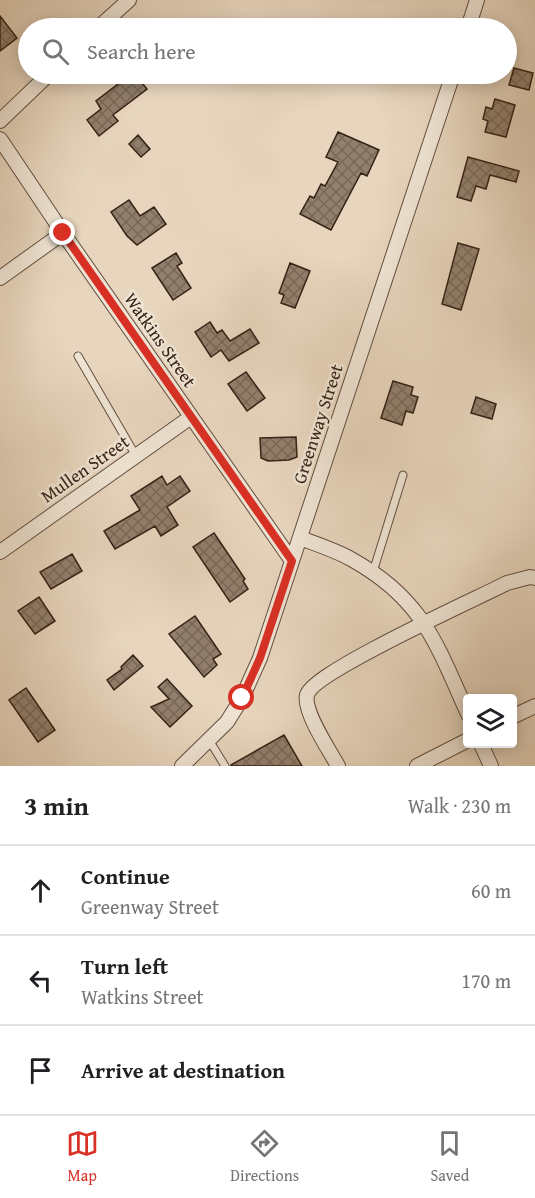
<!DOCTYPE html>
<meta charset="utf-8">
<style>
body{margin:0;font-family:"Gentium Book Plus",serif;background:#f6f6f6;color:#202124}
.controls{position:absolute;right:18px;bottom:18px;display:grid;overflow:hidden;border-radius:6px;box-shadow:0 3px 15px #0003}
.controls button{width:54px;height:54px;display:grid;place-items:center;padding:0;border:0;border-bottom:2px solid #e0e0e0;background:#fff;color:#202124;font:30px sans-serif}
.stop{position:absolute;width:18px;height:18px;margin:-14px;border:4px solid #d93025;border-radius:50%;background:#fff}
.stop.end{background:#d93025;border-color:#fff;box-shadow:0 2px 6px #0008}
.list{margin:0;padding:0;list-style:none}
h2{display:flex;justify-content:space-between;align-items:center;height:78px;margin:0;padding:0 24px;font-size:26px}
h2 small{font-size:20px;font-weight:400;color:#757577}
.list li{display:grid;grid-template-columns:39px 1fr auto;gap:18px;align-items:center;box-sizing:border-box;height:90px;padding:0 24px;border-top:2px solid #e0e0e0}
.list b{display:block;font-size:22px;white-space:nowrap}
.list p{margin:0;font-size:20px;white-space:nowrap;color:#757577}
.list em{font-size:20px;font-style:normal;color:#757577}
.icon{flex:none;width:33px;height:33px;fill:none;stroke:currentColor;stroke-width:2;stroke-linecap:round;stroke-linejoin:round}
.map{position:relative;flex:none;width:535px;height:766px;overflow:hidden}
.search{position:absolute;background:#fff;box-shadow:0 3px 15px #0003;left:18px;right:18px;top:18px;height:66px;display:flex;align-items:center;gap:15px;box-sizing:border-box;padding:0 21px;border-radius:33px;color:#757577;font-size:22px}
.sheet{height:348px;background:#fff}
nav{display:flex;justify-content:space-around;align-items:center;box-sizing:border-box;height:84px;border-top:2px solid #e0e0e0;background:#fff;font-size:16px;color:#757577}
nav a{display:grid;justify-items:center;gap:3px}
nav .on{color:#d93025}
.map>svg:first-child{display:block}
</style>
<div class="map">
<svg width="535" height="766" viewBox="0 0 535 766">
<defs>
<pattern id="building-cross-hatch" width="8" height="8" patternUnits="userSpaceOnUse" patternTransform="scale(1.5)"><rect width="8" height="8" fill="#927f6c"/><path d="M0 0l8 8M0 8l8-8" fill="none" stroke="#786858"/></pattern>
</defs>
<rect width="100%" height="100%" fill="#e7d5bd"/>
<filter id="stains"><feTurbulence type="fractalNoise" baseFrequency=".00333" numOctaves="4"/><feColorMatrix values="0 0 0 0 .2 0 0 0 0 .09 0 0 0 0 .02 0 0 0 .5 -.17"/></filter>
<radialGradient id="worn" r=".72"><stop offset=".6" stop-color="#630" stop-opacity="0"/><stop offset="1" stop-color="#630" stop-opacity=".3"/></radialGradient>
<!-- building -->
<path fill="url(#building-cross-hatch)" stroke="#362115" stroke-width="1.5" d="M0 16 17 38 0 51Z
M514 68 533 73 529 90 509 85Z
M131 74H135L147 89 113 115 118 121 99 136 87 120 101 109 96 101Z
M495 99 515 105 506 137 485 132 488 121 483 119 486 107 492 109Z
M338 132 379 150 367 176 361 173 331 230 300 214 310 196 314 198 321 184 325 186 338 162 326 157Z
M138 135 150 149 141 157 129 144Z
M468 157 519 171 516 182 490 175 486 189 476 186 471 201 457 197Z
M129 200 140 216 154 207 166 224 137 245 127 236 111 212Z
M458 243 479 249 461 310 442 304Z
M176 253 182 263 177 266 191 288 173 300 152 268Z
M290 263 310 271 295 308 281 303 284 295 279 293Z
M210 322 217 333 222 330 230 341 250 329 259 343 229 361 221 350 211 357 195 332Z
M246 372 265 398 247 411 228 384Z
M393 381 413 387 411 395 418 397 413 413 406 411 402 425 381 418Z
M476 397 496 404 492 419 471 413Z
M296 437 297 457 289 460 268 461 261 458 260 438Z
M162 476 167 485 180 476 190 491 167 507 178 525 161 536 155 526 115 549 104 531 140 510 131 496Z
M214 533 245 579 243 581 248 589 230 602 193 547Z
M72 554 82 571 51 589 40 572Z
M39 597 55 621 35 634 18 611Z
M195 616 221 654 213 659 217 665 204 677 169 634Z
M133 655 143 666 114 690 107 680 122 669 121 667Z
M167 679 192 706 170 727 151 707 169 699 158 687Z
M26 688 55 730 38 742 9 700Z
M284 735 302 766H231V765Z"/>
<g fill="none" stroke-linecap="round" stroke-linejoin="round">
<!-- service casing -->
<g stroke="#624e3f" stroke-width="9">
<path id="service" d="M78 356 136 456
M373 572 403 475
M209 740 225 766"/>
</g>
<!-- minor casing -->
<g stroke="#624e3f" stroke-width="16">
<path id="minor" d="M98 28 129 0
M468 28 477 0
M0 121 49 74
M0 139 63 233 292 561
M0 278 63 233
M300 538C316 544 335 550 351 559 423 599 436 643 468 714
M0 552 191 417
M512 717 535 706
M481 744 491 766
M182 766 227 722 242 698 260 658 453 74
M338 766C330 751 303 712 307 695 313 672 478 598 507 583L530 577 535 578
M417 766 468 740"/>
</g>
<!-- service -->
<use href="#service" stroke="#efe4d4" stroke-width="7"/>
<!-- minor -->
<use href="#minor" stroke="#efe4d4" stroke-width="14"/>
</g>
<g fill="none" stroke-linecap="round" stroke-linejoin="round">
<!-- route -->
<path stroke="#d93025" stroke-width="8" d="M63 233 292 561 260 658 242 698"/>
</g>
<g text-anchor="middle" stroke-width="5" stroke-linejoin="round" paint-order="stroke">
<!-- street labels -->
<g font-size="18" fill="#362115" stroke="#efe4d4">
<text transform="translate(160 340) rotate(55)" y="6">Watkins Street</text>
<text transform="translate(318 424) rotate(-72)" y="6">Greenway Street</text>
<text transform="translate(85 469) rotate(-35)" y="6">Mullen Street</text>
</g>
</g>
<rect width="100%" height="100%" filter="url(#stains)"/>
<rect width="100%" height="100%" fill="url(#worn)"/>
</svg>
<div class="controls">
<button><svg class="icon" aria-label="layers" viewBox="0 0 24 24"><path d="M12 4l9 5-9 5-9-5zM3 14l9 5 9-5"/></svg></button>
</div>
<div class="stop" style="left:242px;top:698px"></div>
<div class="stop end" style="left:63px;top:233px"></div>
<div class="search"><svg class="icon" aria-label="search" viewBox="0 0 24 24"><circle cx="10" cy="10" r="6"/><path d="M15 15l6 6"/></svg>Search here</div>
</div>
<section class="sheet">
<h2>3 min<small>Walk · 230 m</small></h2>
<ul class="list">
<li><svg class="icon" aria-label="ahead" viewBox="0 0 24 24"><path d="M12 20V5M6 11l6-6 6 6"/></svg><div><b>Continue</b><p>Greenway Street</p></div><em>60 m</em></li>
<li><svg class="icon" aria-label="left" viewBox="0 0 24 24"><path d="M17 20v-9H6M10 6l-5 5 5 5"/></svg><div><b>Turn left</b><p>Watkins Street</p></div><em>170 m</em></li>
<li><svg class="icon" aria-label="arrive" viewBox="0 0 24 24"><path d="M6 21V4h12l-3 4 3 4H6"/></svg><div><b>Arrive at destination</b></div></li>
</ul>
</section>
<nav>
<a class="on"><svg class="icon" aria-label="map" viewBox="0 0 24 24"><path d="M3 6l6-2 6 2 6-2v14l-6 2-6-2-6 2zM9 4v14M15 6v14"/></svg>Map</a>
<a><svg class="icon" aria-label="directions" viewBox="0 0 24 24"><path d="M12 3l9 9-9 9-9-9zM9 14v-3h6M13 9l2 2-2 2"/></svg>Directions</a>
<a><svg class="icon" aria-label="saved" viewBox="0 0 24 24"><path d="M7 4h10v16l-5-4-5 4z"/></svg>Saved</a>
</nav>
